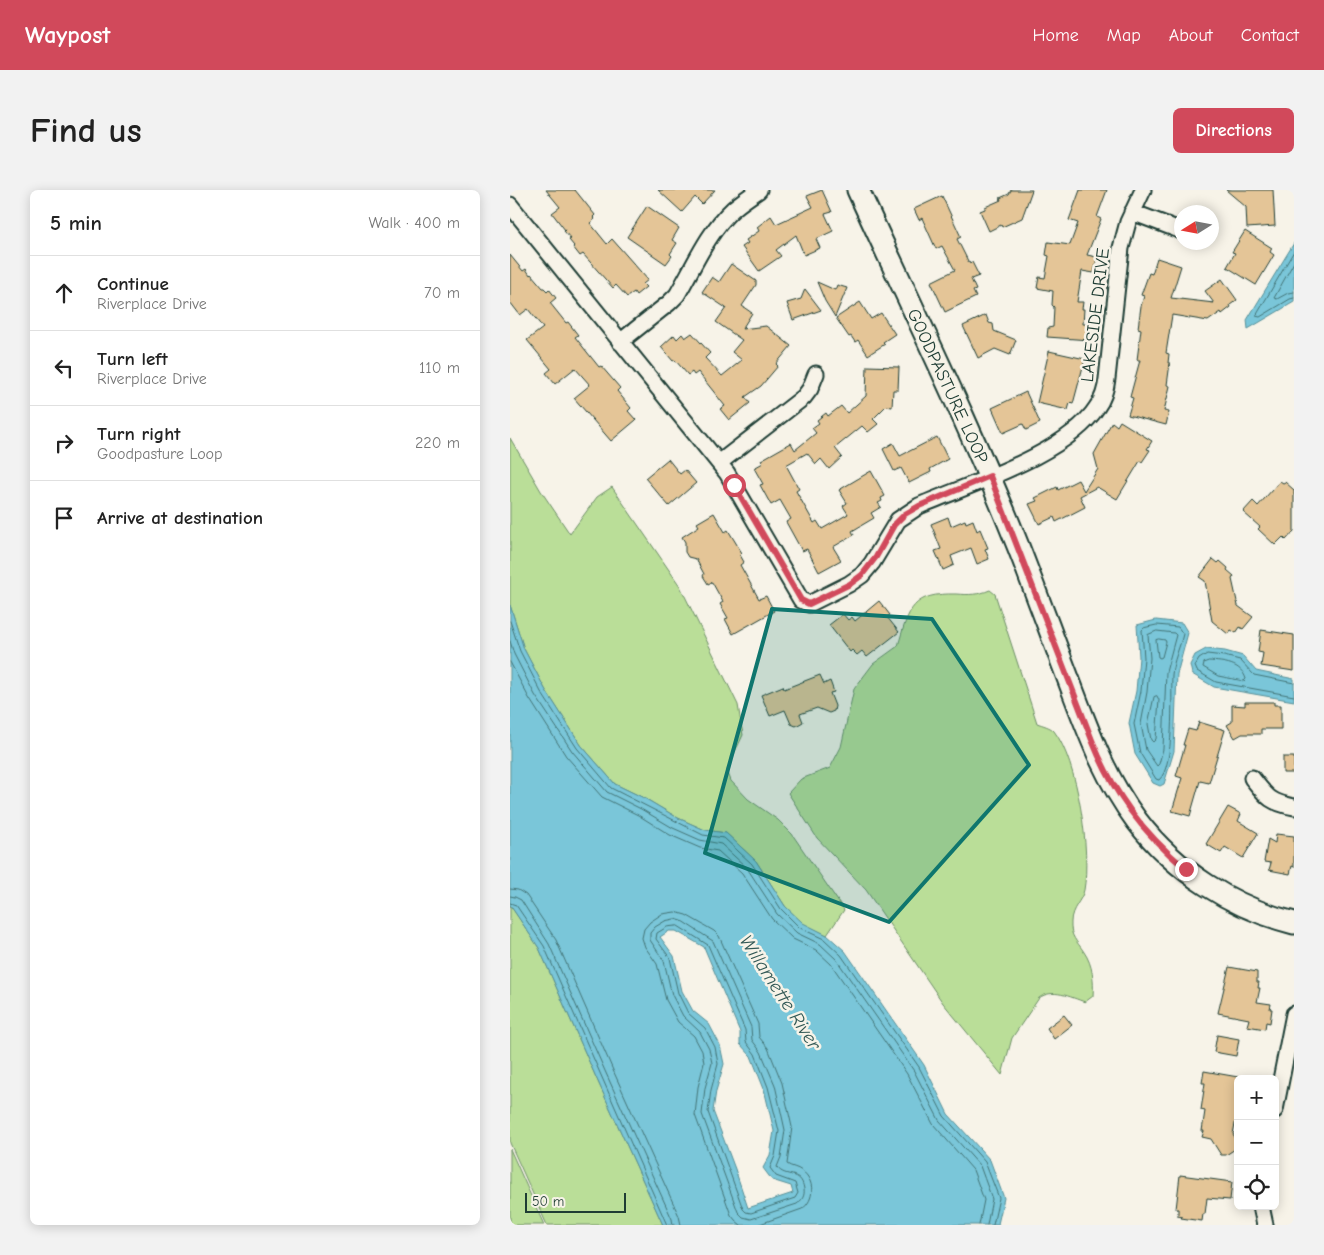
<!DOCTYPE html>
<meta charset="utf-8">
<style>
body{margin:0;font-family:"Comic Neue",sans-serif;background:#f2f2f2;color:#222}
.controls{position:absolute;right:15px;bottom:15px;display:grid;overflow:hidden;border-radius:8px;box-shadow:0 2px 12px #0003}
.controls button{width:45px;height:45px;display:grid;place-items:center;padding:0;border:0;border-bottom:1px solid #e0e0e0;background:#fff;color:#222;font:25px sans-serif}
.compass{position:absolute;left:664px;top:15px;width:45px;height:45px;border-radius:50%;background:#fff;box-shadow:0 2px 12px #0003;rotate:259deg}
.scale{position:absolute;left:15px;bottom:12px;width:101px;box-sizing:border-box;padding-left:5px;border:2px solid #1f3d34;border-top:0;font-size:14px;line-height:18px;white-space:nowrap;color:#1f3d34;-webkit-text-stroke:4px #f7f3e8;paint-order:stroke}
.stop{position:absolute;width:15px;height:15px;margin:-11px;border:4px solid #d1495b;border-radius:50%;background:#fff}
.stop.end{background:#d1495b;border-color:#fff;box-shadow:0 1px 5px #0008}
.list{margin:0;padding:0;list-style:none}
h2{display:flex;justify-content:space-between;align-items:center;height:65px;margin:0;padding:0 20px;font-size:21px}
h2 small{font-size:16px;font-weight:400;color:#767676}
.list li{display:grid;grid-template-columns:32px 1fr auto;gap:15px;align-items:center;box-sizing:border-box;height:75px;padding:0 20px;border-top:1px solid #e0e0e0}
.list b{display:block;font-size:19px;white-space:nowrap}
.list p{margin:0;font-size:16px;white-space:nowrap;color:#767676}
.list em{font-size:16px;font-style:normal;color:#767676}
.icon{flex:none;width:28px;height:28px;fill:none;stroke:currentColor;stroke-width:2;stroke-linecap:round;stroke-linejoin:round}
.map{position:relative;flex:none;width:784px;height:1035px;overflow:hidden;border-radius:8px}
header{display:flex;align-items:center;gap:30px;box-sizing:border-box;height:70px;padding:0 25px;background:#d1495b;color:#fff}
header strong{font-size:24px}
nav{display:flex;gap:28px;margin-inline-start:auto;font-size:18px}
.intro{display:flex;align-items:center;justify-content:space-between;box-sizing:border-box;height:120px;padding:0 30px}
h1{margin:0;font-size:35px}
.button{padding:12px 22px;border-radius:8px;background:#d1495b;color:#fff;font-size:18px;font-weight:700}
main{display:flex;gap:30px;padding:0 30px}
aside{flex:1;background:#fff;border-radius:8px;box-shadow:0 2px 12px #0003}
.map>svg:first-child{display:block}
</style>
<header>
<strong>Waypost</strong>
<nav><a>Home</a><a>Map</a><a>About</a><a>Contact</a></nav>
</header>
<div class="intro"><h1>Find us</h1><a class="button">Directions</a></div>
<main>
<aside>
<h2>5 min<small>Walk · 400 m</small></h2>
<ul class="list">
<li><svg class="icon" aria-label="ahead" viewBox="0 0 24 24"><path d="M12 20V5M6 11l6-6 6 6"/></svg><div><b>Continue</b><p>Riverplace Drive</p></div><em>70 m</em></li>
<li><svg class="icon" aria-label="left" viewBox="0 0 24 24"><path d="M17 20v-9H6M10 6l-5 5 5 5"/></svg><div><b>Turn left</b><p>Riverplace Drive</p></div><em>110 m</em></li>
<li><svg class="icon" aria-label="right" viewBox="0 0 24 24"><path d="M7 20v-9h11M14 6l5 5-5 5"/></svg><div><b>Turn right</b><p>Goodpasture Loop</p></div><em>220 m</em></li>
<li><svg class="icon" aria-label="arrive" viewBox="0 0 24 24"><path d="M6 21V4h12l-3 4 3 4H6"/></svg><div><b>Arrive at destination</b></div></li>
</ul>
</aside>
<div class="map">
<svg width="784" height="1035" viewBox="0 0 784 1035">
<rect width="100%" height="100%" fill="#f7f3e8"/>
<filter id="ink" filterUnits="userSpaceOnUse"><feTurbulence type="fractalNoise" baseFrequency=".02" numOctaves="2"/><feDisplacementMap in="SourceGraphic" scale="10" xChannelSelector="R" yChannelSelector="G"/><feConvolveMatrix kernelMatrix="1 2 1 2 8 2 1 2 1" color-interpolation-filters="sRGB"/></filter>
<g filter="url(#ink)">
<!-- green -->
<path fill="#bade98" stroke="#6c8e66" d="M0 248 31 301 60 344 87 307 102 297 170 396 228 515 233 545 222 568 217 580 221 591 238 609 268 630 282 644 334 720 317 745 293 734 275 716 246 671 216 643 195 640 168 628 136 609 105 594 71 555 35 499 14 459 0 415Z
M480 400 485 404 527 533C532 535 541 537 544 541 568 572 581 662 574 700 572 711 561 718 561 732 560 747 567 751 574 762 583 775 584 791 583 806L575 812C560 807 543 798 529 808L502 848 492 885 433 813 356 700 307 648 278 603 291 589 320 578 331 557 344 499 363 474 388 456C399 418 402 403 446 404 459 405 468 405 480 400Z
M0 715 29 758 85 885 153 1035H37L0 953Z
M0 959 34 1035H0Z"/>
<!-- water -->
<path fill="#7ac6d9" stroke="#568f97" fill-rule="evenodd" d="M784 53V112L738 139 737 130Z
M0 415 14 459 35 499 71 555 105 594 136 609 168 628 195 640 216 643 246 671 275 716 293 733 317 745 335 761 414 875 438 924 480 970 494 1008 488 1034 489 1035H153L85 885 29 758 0 715ZM159 741H166L194 757 230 842V854L241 866 254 899 264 941 260 965 253 978 262 990 281 996 283 1003 238 1018 225 979 203 921 206 901 214 874 210 855 199 834 183 821 172 801 164 766 150 747Z
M646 430 672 433 678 443 667 484 664 561 654 594 650 596 643 593 625 564 619 533 626 501 629 467 627 435Z
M696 459 715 461 733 466 746 481 784 489V511L704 497 682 484 680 475 685 465Z"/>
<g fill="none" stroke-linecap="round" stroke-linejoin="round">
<!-- shore -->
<path stroke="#437476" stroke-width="1" d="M784 61 746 126 750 127 780 109 784 108
M784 72 764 108 767 109 778 103 784 102
M0 431 10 461 31 502 67 558 101 598 193 645 214 648 242 674 271 719 290 738 314 749 331 765 409 877 434 926 475 972 489 1008 483 1035
M647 435 668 437 673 444C670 457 663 471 662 485 661 507 665 576 649 590L646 589 630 563 624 534 631 501 634 468 632 440 634 438Z
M647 441 664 443 666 445 656 482 653 559 649 574 647 576 636 560 631 534 637 502 640 468 638 445Z
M649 449 655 450 656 452 652 467 650 468 648 467 646 450Z
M0 451 4 464 25 505 62 561 97 602 131 619 163 638 190 650 211 654 237 678 267 724 287 743 310 754 326 769 404 881 429 930 470 976 482 1009 477 1035
M699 471C714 472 731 473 736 489L734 491 708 486 693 477 694 473Z
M0 472 19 508 56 566 92 607 128 625 160 645 190 658 208 661 232 683 262 729 283 749 306 760 321 774 397 884 423 934 463 980 474 1010 469 1035
M784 493 744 485 730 470 714 466 697 464 689 469 685 476 687 481 706 492 784 506
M647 506 649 510 646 549 643 552 641 550 638 534 644 507Z
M0 699 8 700 16 705 46 750 102 878 169 1026 171 1035
M0 706 5 707 11 710 39 754 95 881 162 1029 163 1035
M0 713 6 715 34 756 157 1035
M165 729 172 731 203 751 241 837 242 850 251 862 265 895 275 940 271 967 267 977C275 989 291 979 294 999 295 1006 292 1010 287 1014L241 1029 233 1027 228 1022 192 924 195 898 202 873 199 859 190 842 173 826 162 805 154 771 140 750V743L145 737 155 731Z
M168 736 198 755 235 840 236 852 245 864 258 897 269 941 265 966 260 978 266 986 285 993 288 1003 285 1008 241 1023 236 1022 233 1019 198 922 201 900 208 874 205 857 195 838 178 823 168 803 160 768 146 749 147 743 157 737Z
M231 1035 226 1031 221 1025 185 925 188 897 194 873 192 861 184 846 168 832 156 810 147 774 135 757 132 748 134 739 140 732 152 724 165 722 176 725 204 741 209 746 248 834 249 847 258 858 272 893 282 937 277 974C281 977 287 977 292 981 305 990 305 1010 292 1019L247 1035"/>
</g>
<!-- building -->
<path fill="#e4c597" stroke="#1f3d34" d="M36 0H65L85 25 83 27 85 29 80 33 97 54 102 49 138 90 133 94 136 97 126 105 124 102 117 107 106 95 103 98 73 64 70 66 63 57 64 56 59 50 61 49 54 41 55 40 42 23 50 17Z
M148 0H205L192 14 185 7 172 22Z
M312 0 322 22 315 24 323 41 306 49 310 58 294 65 286 45 266 60 271 66 249 81 232 57 238 53 236 50 249 41 247 37 261 26 266 34 303 17 297 6Z
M501 0H522L512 28 492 37 491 35 479 41 470 21 475 19V17L491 10 490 8 499 4Z
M570 0H597L587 27 591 29 577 65 587 67 584 83 572 81 567 112H573L572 119H574L573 134H581L580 150 537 147 538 138 543 137 544 117 542 115 543 101 527 98 529 87 535 88 539 66 536 65 538 52 560 55 568 33 559 30Z
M716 0H763L765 36 737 38 736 17Z
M432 6 451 47 447 49 459 73 462 72 469 86 461 89 466 100 463 101 466 107 435 122 421 92 445 80 432 56 426 59 412 28 409 30 404 19Z
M137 16 169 38 162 50 167 53 160 64 162 66 156 74 117 47Z
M735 41 762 58 760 62 764 65 746 95 717 77 725 63 722 62Z
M0 65 13 81 16 79 20 85 21 84 33 98H34L37 101 39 99 46 108 40 113 56 133 58 132 68 145 65 147 89 177 91 176 110 198 107 201 121 218 118 221 126 230 101 251 64 208 80 195 65 178 45 194 36 183 41 179 17 150 33 138 18 119 10 125 0 112Z
M647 68 671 76 661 108 704 113 695 101 712 89 727 110 720 115 721 117 712 124 711 122 698 131 662 125 656 163 659 164 658 173H660L657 195 660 196 654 221 659 222 656 235 618 225 623 208 620 207 630 170H627L631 139 628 138 631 116 634 106 631 105 639 83 642 84Z
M221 74 246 91V95L232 116 242 123 232 139 256 136 281 156 266 174 268 176 251 196 235 207 240 213 219 230 210 219 215 216 188 182 184 185 182 182 178 185 165 170 163 171 151 157 164 145 167 149 172 144 175 148 182 143 200 163 195 168 212 186 232 170 222 162 232 150 206 132 216 118 192 102 202 87 209 92Z
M307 92 325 100 327 95 337 98 325 127 315 111Z
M295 99 311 120 283 130 277 113 291 109Z
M350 112 361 129 371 123 385 144 373 152 375 154 358 165 348 150 345 152 341 146 339 147 326 128Z
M476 125 479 133 483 134 484 141 506 150 500 165 485 159 468 168 453 136Z
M539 161 575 169 563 214 560 213 558 220 527 213Z
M357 176 389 177 388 200H383L382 217 376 216 363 229 368 234 358 242 352 236 325 258 332 267 319 279 311 269 306 274 297 263 276 275 289 299 286 301 304 333 307 331 312 339 338 324 333 316 337 313 329 300 361 281 375 306 371 308 372 311 368 313 371 317 361 323 364 328 342 341 344 345 323 357 331 370 309 382 297 359 292 361 276 332 281 329 270 310 261 315 250 295 253 294 244 278 253 273 251 270 281 253 285 260 306 243 302 238 309 233 307 230 316 223 318 226 331 216 337 223 356 206Z
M516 202 530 233 516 240 513 234 493 243 482 218Z
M610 231 642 251 637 259 640 260 632 272 630 271 607 309 587 297 570 306 575 317 546 332 544 327 529 334 519 314 527 311 525 308 547 297 548 300 568 290 574 301 588 279 584 264 602 232 607 236Z
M427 247 438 269 420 279 421 282 399 293 391 278 384 281 373 259 383 253 390 266Z
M158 269 170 284 175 280 186 293 159 316 135 288Z
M770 291 773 293 775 292 784 300V341L776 350 773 347 765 355 748 339 750 337 733 322 743 311 748 316Z
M204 323 215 342 218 340 232 363 230 365 234 372 230 375 249 409 256 406 264 421 223 444 215 429 218 428 210 414 213 412 202 392 198 394 193 386 194 384 186 369 178 367 175 362V352L172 347 189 336 187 333Z
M438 327 441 336 455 330 456 333 463 330 467 341 470 339 478 358 475 359 479 369 467 374 461 358 441 366 444 375 433 380 425 361 431 359 421 334Z
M703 369 708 373 710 371 718 378 717 380 724 386 722 389 728 416 743 427 733 439 730 437 726 443 721 440 718 444 702 431 695 391 689 387Z
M369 411 380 425 377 427 389 442 357 467 352 461 347 465 342 460 340 462 319 435 333 424 338 430 342 427 345 431Z
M751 440 784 445V481L751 476 753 463 748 462Z
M310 485 314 494 320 491 324 502 320 503 325 516 324 521 319 523 307 518 290 524 293 532 286 536 281 534 275 520 260 526 251 505 273 496 274 499Z
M735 512H764V515H771V539H751V544H732L725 548 717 535 722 532V515L735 516Z
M689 532 715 540 699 593 690 591 680 626 662 621 672 588 666 586 675 555H673L678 539 686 541Z
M773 567H784V583H773Z
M718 617 731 624 728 631 748 643 733 668 715 657 711 663 696 654Z
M766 644 784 646V677L782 676 780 684 759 680 761 673 754 672 758 649 765 653Z
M719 777 747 782V792H749L748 798H750L747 812 761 814 760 819H762L760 833 756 832 755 839 737 836 739 829 708 823Z
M554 825 562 835 544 849 537 838Z
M707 845 729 849 726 866 704 862Z
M694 881 728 887V919L723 944 728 952V957L716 965H711L701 949 692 947 694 941H692L695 921 691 920 695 893H692Z
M670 985 722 992 720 1010 697 1008 695 1024H693L692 1031 671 1028 672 1027 668 1026V1019H666Z"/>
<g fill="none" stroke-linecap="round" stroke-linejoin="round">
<!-- street casing -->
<g stroke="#1f3d34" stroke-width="19">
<path id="street" d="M0 15 217 283 291 410 299 414 339 394 352 385 362 373 388 330 409 316C460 294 557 264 587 217 593 209 596 198 597 189L611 58 618 32 633 0
M622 22 672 41
M110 152 159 113 167 105C184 76 198 42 223 19 231 12 240 6 249 0
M209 273 294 207 300 199 306 184
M742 588C757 607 759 612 784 617
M765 920 784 824
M751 1016 755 1035"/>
</g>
<!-- secondary casing -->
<g stroke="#1f3d34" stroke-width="25">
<path id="secondary" d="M348 0C402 118 460 235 508 356 526 402 543 449 561 496 580 546 595 588 627 631 665 681 723 718 784 733"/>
</g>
<!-- street -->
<use href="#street" stroke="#f7f3e8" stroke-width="15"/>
<!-- secondary -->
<use href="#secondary" stroke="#f7f3e8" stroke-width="21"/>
</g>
</g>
<g fill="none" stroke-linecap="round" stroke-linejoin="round" filter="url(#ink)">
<!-- route -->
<path stroke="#d1495b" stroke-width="6" d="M224 295 291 410 299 414 340 394 352 385 366 367 384 335 395 324 409 316 480 286 582 550C603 603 632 642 676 679"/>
</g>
<!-- marked area -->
<path fill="#0f766e" fill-opacity="0.2" stroke="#0f766e" stroke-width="4" stroke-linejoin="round" d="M262 419 422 429 519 575 379 732 195 663Z"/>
<g text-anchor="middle" stroke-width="5" stroke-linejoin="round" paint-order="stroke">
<!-- street labels -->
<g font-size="18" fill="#1f3d34" stroke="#f7f3e8">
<text transform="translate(585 125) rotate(-83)" y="6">LAKESIDE DRIVE</text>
<text transform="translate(438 196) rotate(65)" y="6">GOODPASTURE LOOP</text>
</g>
<!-- water labels -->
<g font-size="19" font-style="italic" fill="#315855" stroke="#f7f3e8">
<text transform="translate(271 802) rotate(57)" y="7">Willamette River</text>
</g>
</g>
</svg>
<div class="controls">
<button>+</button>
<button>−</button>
<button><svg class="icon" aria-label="locate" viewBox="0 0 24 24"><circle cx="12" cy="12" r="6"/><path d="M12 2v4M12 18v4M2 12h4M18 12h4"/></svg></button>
</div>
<svg class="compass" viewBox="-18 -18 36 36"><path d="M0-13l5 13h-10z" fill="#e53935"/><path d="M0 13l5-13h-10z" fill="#767676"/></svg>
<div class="scale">50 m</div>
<div class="stop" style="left:224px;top:295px"></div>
<div class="stop end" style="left:676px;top:679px"></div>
</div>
</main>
